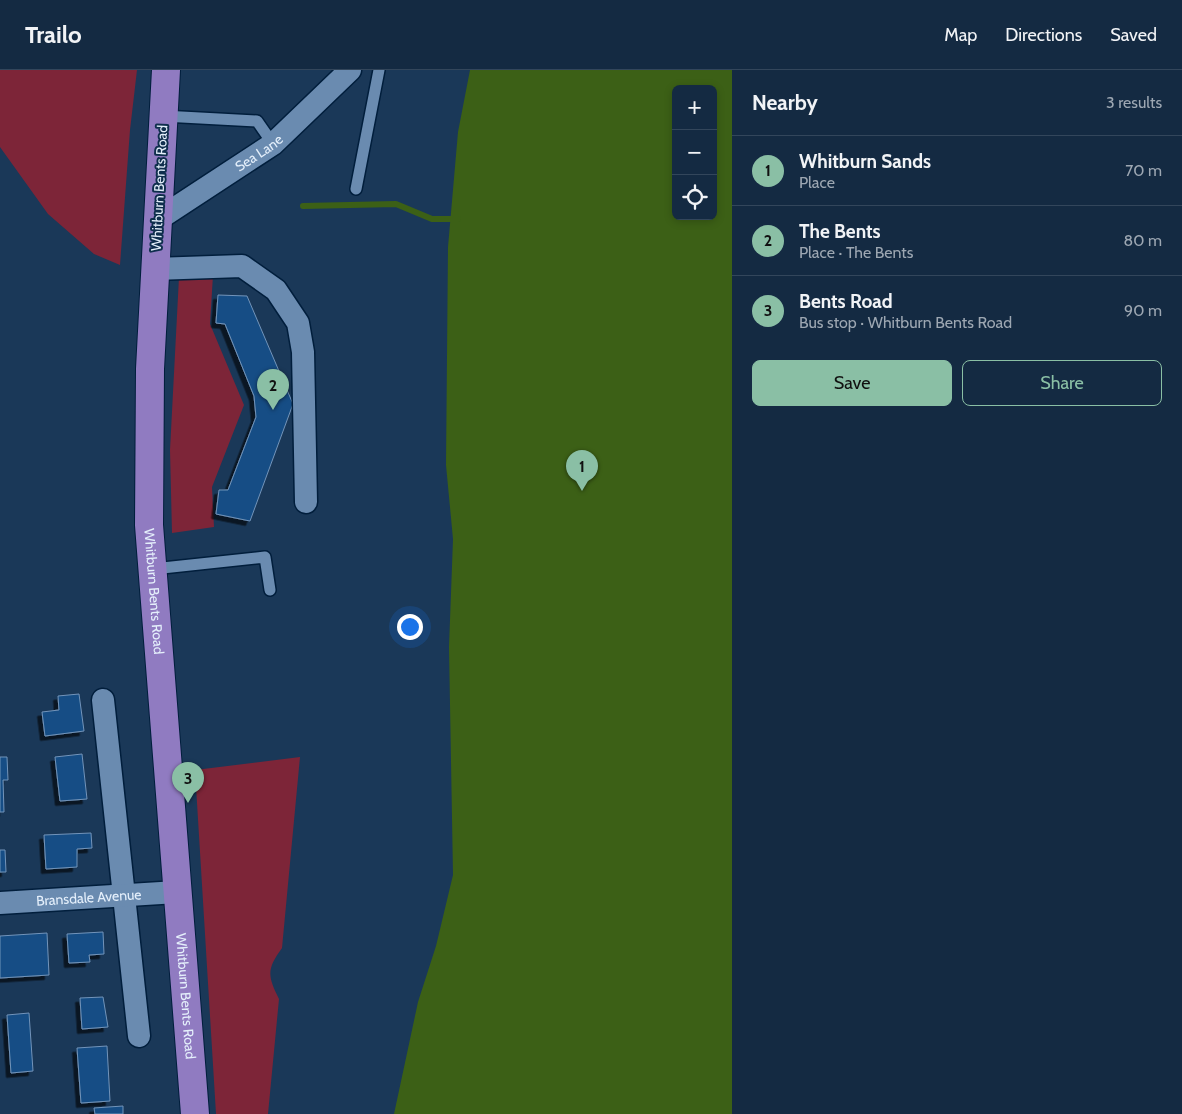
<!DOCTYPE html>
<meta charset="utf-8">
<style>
body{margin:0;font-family:Cabin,sans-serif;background:#1d3249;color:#f1f3f6}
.controls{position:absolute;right:15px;top:15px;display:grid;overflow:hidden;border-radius:8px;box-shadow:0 2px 8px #0003}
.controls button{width:45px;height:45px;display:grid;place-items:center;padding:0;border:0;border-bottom:1px solid #33465b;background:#142a42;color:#f1f3f6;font:25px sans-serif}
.you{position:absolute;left:409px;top:556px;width:18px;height:18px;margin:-12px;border:4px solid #fff;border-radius:50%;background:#1a73e8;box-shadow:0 0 0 8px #1a73e833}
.badge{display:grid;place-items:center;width:32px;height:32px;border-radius:50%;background:#8abfa5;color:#111;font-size:16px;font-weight:700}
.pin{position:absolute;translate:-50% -41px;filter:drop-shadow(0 1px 2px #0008)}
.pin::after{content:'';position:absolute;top:26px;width:18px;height:15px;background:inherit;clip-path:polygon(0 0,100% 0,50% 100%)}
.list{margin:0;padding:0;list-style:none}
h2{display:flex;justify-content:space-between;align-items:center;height:65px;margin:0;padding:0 20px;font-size:21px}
h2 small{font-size:16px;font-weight:400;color:#9da7b2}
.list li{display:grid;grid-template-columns:32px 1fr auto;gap:15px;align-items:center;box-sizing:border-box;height:70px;padding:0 20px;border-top:1px solid #33465b}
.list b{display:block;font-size:19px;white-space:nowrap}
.list p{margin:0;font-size:16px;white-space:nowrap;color:#9da7b2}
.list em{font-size:16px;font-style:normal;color:#9da7b2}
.actions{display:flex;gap:10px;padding:15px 20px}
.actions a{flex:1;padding:11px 0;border:1px solid #8abfa5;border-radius:8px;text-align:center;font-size:18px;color:#8abfa5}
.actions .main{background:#8abfa5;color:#111}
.icon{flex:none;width:28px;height:28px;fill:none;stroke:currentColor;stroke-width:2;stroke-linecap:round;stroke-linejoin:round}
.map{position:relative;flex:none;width:732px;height:1044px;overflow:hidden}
header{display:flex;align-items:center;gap:30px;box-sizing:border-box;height:70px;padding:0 25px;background:#142a42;border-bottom:1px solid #33465b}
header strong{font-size:24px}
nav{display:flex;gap:28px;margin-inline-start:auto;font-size:18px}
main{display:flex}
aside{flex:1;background:#142a42}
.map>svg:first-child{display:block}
</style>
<header>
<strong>Trailo</strong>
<nav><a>Map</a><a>Directions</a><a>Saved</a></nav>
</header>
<main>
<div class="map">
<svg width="732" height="1044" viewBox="0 0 732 1044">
<defs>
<filter id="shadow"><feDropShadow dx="-4.5" dy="4.5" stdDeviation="0" flood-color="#0009"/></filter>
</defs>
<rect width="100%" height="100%" fill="#1a3858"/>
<!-- green -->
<path fill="#7d2538" d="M0 0H137L130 60 120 195 94 184 48 144 0 77Z
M213 205 210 254 244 335 212 417 214 457 172 463 170 380 179 207Z
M300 687 282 878C267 899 267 905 279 929L268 1044H216L195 700Z"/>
<!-- water -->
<path fill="#3c6016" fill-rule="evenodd" d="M470 0H732V1044H394L418 932 436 876 453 805 449 577 453 469 446 395 448 177 458 62ZM676 19H713V146H676Z"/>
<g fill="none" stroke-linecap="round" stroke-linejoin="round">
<!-- stream -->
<path stroke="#3c6016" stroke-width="6" d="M303 136 396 134 432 149H458"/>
</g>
<!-- building -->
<path fill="#144e85" stroke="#7394ba" filter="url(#shadow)" d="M218 225 247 226 293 334 250 451 216 444 219 420H228L256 347 254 326 225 254 216 253Z
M79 624 84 661 45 666 42 642 59 640 58 626Z
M82 684 87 729 60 731 55 687Z
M0 687H7L8 710H3L4 742H0Z
M91 763 92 778 77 779V797L46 799 44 765Z
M0 780H5L6 802H0Z
M103 862 104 884 89 885 90 892 69 893 67 864Z
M47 863 49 905 0 908V866Z
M103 927 108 957 82 959 80 928Z
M29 943 33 1001 11 1003 7 945Z
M107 976 110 1031 81 1033 77 978Z
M123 1036V1044H95L94 1038Z"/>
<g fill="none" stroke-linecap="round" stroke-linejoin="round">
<!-- lane casing -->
<g stroke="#011e3c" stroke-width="14">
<path id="lane" d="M163 46 257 51 273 74
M356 119 379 0
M153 499 265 487 270 520"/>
</g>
<!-- street casing -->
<g stroke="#011e3c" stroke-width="25">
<g id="street">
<path id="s1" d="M157 150 273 74 350 0"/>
<path d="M154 199 242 196 276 220 298 253 303 282 306 432"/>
<path d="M103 630 139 966"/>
<path id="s2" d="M0 833 177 822"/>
</g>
</g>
<!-- primary casing -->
<g stroke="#011e3c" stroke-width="30">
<g id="primary">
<path id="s3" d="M166 0 150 299 149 455 195 1044"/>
</g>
</g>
<!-- lane -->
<use href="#lane" stroke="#6a8bb0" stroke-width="11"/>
<!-- street -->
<use href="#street" stroke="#6a8bb0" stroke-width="22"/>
<!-- primary -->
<use href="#primary" stroke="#907bc1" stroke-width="28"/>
</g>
<g text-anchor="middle" stroke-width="4" stroke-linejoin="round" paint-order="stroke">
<!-- street labels -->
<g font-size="14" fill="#e4effb" stroke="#0f2e4d">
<text dy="5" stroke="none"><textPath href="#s1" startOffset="122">Sea Lane</textPath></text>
<text transform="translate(159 118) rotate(-87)" y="5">Whitburn Bents Road</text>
<text dy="5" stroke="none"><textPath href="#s3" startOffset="522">Whitburn Bents Road</textPath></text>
<text dy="5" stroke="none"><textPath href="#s2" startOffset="89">Bransdale Avenue</textPath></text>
<text dy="5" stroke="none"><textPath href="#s3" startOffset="928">Whitburn Bents Road</textPath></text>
</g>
</g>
</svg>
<div class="controls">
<button>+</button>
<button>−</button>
<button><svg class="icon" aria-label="locate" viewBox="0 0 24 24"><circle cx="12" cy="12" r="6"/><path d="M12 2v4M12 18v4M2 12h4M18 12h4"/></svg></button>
</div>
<div class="you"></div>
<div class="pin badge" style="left:582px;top:421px">1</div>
<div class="pin badge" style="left:273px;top:340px">2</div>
<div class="pin badge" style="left:188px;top:733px">3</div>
</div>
<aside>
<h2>Nearby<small>3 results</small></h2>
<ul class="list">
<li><span class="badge">1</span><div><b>Whitburn Sands</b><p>Place</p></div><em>70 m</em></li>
<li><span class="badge">2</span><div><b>The Bents</b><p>Place · The Bents</p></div><em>80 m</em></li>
<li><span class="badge">3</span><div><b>Bents Road</b><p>Bus stop · Whitburn Bents Road</p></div><em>90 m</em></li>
</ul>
<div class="actions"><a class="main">Save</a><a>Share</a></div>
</aside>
</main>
